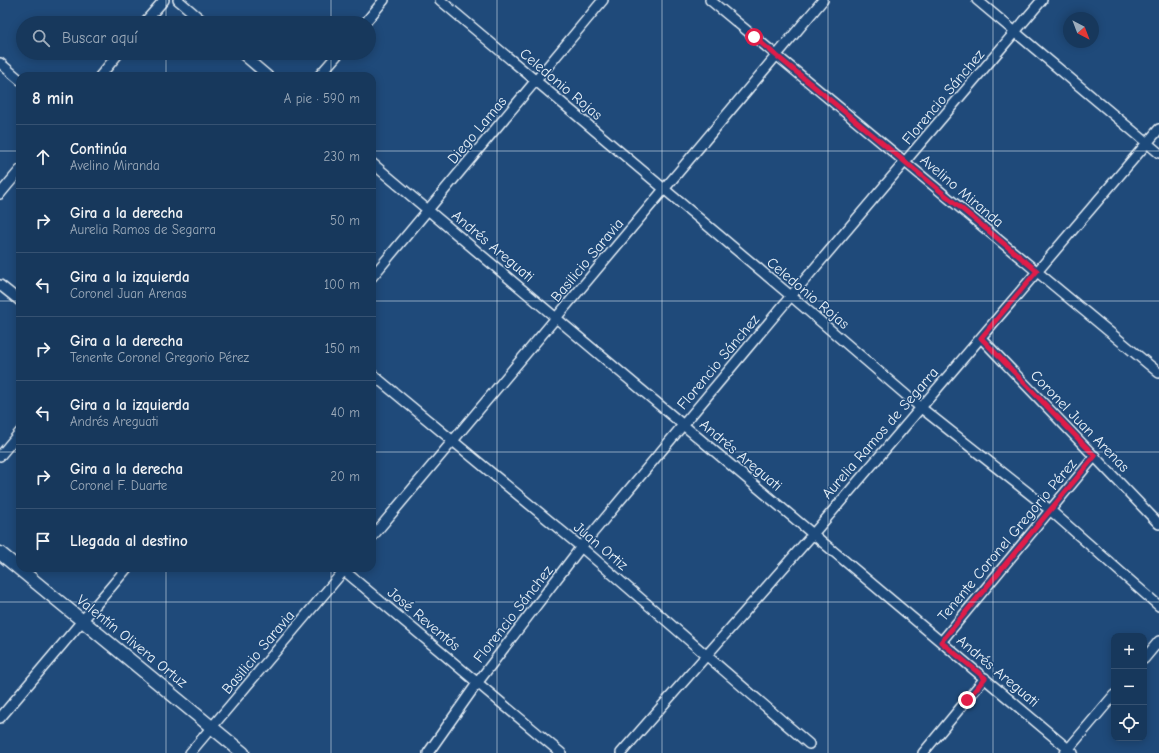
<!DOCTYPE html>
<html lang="es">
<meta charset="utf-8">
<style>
body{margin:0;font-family:"Comic Neue",sans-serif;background:#203f62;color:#f1f3f6}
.controls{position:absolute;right:12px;bottom:12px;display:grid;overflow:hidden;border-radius:8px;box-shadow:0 2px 10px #0003}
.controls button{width:36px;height:36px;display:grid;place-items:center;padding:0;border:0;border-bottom:1px solid #365272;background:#17385c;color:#f1f3f6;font:20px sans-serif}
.compass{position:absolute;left:1063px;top:12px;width:36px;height:36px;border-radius:50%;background:#17385c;box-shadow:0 2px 10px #0003;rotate:138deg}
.stop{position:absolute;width:12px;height:12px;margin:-9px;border:3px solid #e11d48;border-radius:50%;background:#fff}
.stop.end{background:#e11d48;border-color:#fff;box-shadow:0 1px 4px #0008}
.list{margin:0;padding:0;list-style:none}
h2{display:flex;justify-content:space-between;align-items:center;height:52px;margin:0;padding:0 16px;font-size:17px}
h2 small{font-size:13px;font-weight:400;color:#9eacbb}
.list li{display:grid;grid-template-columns:26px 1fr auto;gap:12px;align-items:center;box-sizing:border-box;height:64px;padding:0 16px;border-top:1px solid #365272}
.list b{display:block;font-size:15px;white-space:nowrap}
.list p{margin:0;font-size:13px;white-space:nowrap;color:#9eacbb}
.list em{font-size:13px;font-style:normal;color:#9eacbb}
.icon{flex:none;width:22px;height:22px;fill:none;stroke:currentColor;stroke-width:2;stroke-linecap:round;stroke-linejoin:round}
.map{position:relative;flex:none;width:1159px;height:753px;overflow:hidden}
.search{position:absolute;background:#17385c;box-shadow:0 2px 10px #0003;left:16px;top:16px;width:360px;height:44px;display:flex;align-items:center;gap:10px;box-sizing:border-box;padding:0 14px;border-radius:22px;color:#9eacbb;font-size:15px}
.panel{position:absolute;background:#17385c;box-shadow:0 2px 10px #0003;left:16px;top:72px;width:360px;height:500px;border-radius:12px}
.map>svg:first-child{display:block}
</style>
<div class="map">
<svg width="1159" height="753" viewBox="0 0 1159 753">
<rect width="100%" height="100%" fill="#1f4a7a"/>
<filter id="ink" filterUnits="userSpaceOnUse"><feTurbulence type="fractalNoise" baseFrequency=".025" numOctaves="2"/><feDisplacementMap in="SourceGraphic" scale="8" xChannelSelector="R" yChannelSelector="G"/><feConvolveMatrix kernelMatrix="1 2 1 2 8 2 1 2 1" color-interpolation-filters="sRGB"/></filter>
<g filter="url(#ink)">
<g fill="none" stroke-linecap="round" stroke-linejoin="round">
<!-- street casing -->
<g stroke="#e8f1f8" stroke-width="12">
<path id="street" d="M178 0 205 23
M440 0 791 296 920 407 1050 510 1159 606
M710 0 1159 373
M977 0 1159 153
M144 23 164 0
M365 23 384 0
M241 53 268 76
M0 63 20 80
M100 76 119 53
M319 76 339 53
M372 163 1073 753
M0 194 20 170
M372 277 603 0
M0 285 20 301
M981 338 1159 524
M372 374 581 547 809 744
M0 456 20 432
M372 537 823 0
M341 568 561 753
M941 642 1095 456
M1144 659 1159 641
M0 718 127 568
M190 753 346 568
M428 753 478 682 581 547 791 296 1042 0
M621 753 813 534 1159 129
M923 753 985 678
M1065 753 1114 695"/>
</g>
<!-- secondary casing -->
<g stroke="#e8f1f8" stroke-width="15">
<path id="secondary" d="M0 553 243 753"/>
</g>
<!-- street -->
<use href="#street" stroke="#1f4a7a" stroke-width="9"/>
<!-- secondary -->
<use href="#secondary" stroke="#1f4a7a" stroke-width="12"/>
</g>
</g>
<g fill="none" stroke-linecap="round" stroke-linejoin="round" filter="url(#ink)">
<!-- route -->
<path stroke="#e11d48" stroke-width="5" d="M754 37 1037 271 981 338 1095 456 941 642 985 678 967 700"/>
</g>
<!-- grid -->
<path fill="none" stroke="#e8f1f8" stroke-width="1" stroke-opacity="0.55" d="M166 0V23M331 0V23M497 0V753M662 0V753M828 0V753M993 0V753M166 53V76M331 53V76M0 151H20M372 151H1159M0 301H20M372 301H1159M0 452H20M372 452H1159M166 568V753M331 568V753M0 602H1159"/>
<g text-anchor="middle" stroke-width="3" stroke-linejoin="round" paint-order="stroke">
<!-- street labels -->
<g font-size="15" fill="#e8f1f8" stroke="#1f4a7a">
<text transform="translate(561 84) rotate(40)" y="5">Celedonio Rojas</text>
<text transform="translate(943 97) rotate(-50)" y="5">Florencio Sánchez</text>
<text transform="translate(477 130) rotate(-50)" y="5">Diego Lamas</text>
<text transform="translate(962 191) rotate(40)" y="5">Avelino Miranda</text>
<text transform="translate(493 246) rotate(40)" y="5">Andrés Areguati</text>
<text transform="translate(587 260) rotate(-50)" y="5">Basilicio Saravia</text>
<text transform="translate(808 293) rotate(40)" y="5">Celedonio Rojas</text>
<text transform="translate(718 362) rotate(-50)" y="5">Florencio Sánchez</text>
<text transform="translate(1080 421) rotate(46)" y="5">Coronel Juan Arenas</text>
<text transform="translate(880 433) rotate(-49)" y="5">Aurelia Ramos de Segarra</text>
<text transform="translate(741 455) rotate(40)" y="5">Andrés Areguati</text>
<text transform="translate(1007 540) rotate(-50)" y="5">Tenente Coronel Gregorio Pérez</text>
<text transform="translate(601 546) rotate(40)" y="5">Juan Ortiz</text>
<text transform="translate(513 614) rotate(-52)" y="5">Florencio Sánchez</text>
<text transform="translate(424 619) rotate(40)" y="5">José Reventós</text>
<text transform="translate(132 641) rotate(39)" y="5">Valentín Olivera Ortuz</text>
<text transform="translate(258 652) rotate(-50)" y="5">Basilicio Saravia</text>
<text transform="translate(998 671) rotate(40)" y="5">Andrés Areguati</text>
</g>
</g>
</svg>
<div class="controls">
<button>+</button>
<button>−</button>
<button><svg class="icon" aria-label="locate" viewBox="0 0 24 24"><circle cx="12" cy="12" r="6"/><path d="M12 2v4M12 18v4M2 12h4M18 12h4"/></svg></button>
</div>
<svg class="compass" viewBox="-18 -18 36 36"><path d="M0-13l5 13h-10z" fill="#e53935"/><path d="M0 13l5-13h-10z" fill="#9eacbb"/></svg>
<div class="stop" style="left:754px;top:37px"></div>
<div class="stop end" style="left:967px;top:700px"></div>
<div class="search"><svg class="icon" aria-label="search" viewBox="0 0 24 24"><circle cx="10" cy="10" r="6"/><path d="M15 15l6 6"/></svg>Buscar aquí</div>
<section class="panel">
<h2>8 min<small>A pie · 590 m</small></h2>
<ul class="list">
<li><svg class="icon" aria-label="ahead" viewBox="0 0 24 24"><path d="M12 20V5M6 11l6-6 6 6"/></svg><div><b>Continúa</b><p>Avelino Miranda</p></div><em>230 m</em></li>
<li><svg class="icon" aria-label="right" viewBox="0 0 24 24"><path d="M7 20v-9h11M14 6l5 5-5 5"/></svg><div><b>Gira a la derecha</b><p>Aurelia Ramos de Segarra</p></div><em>50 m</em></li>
<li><svg class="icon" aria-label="left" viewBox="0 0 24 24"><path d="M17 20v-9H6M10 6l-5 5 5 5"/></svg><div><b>Gira a la izquierda</b><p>Coronel Juan Arenas</p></div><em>100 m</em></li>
<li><svg class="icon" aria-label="right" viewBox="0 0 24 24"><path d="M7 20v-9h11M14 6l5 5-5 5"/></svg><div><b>Gira a la derecha</b><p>Tenente Coronel Gregorio Pérez</p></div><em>150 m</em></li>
<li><svg class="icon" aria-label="left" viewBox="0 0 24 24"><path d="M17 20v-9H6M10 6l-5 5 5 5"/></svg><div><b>Gira a la izquierda</b><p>Andrés Areguati</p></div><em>40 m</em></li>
<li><svg class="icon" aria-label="right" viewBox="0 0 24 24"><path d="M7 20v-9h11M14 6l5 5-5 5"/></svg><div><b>Gira a la derecha</b><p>Coronel F. Duarte</p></div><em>20 m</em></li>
<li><svg class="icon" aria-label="arrive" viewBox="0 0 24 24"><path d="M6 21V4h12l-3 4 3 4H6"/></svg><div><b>Llegada al destino</b></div></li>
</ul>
</section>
</div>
